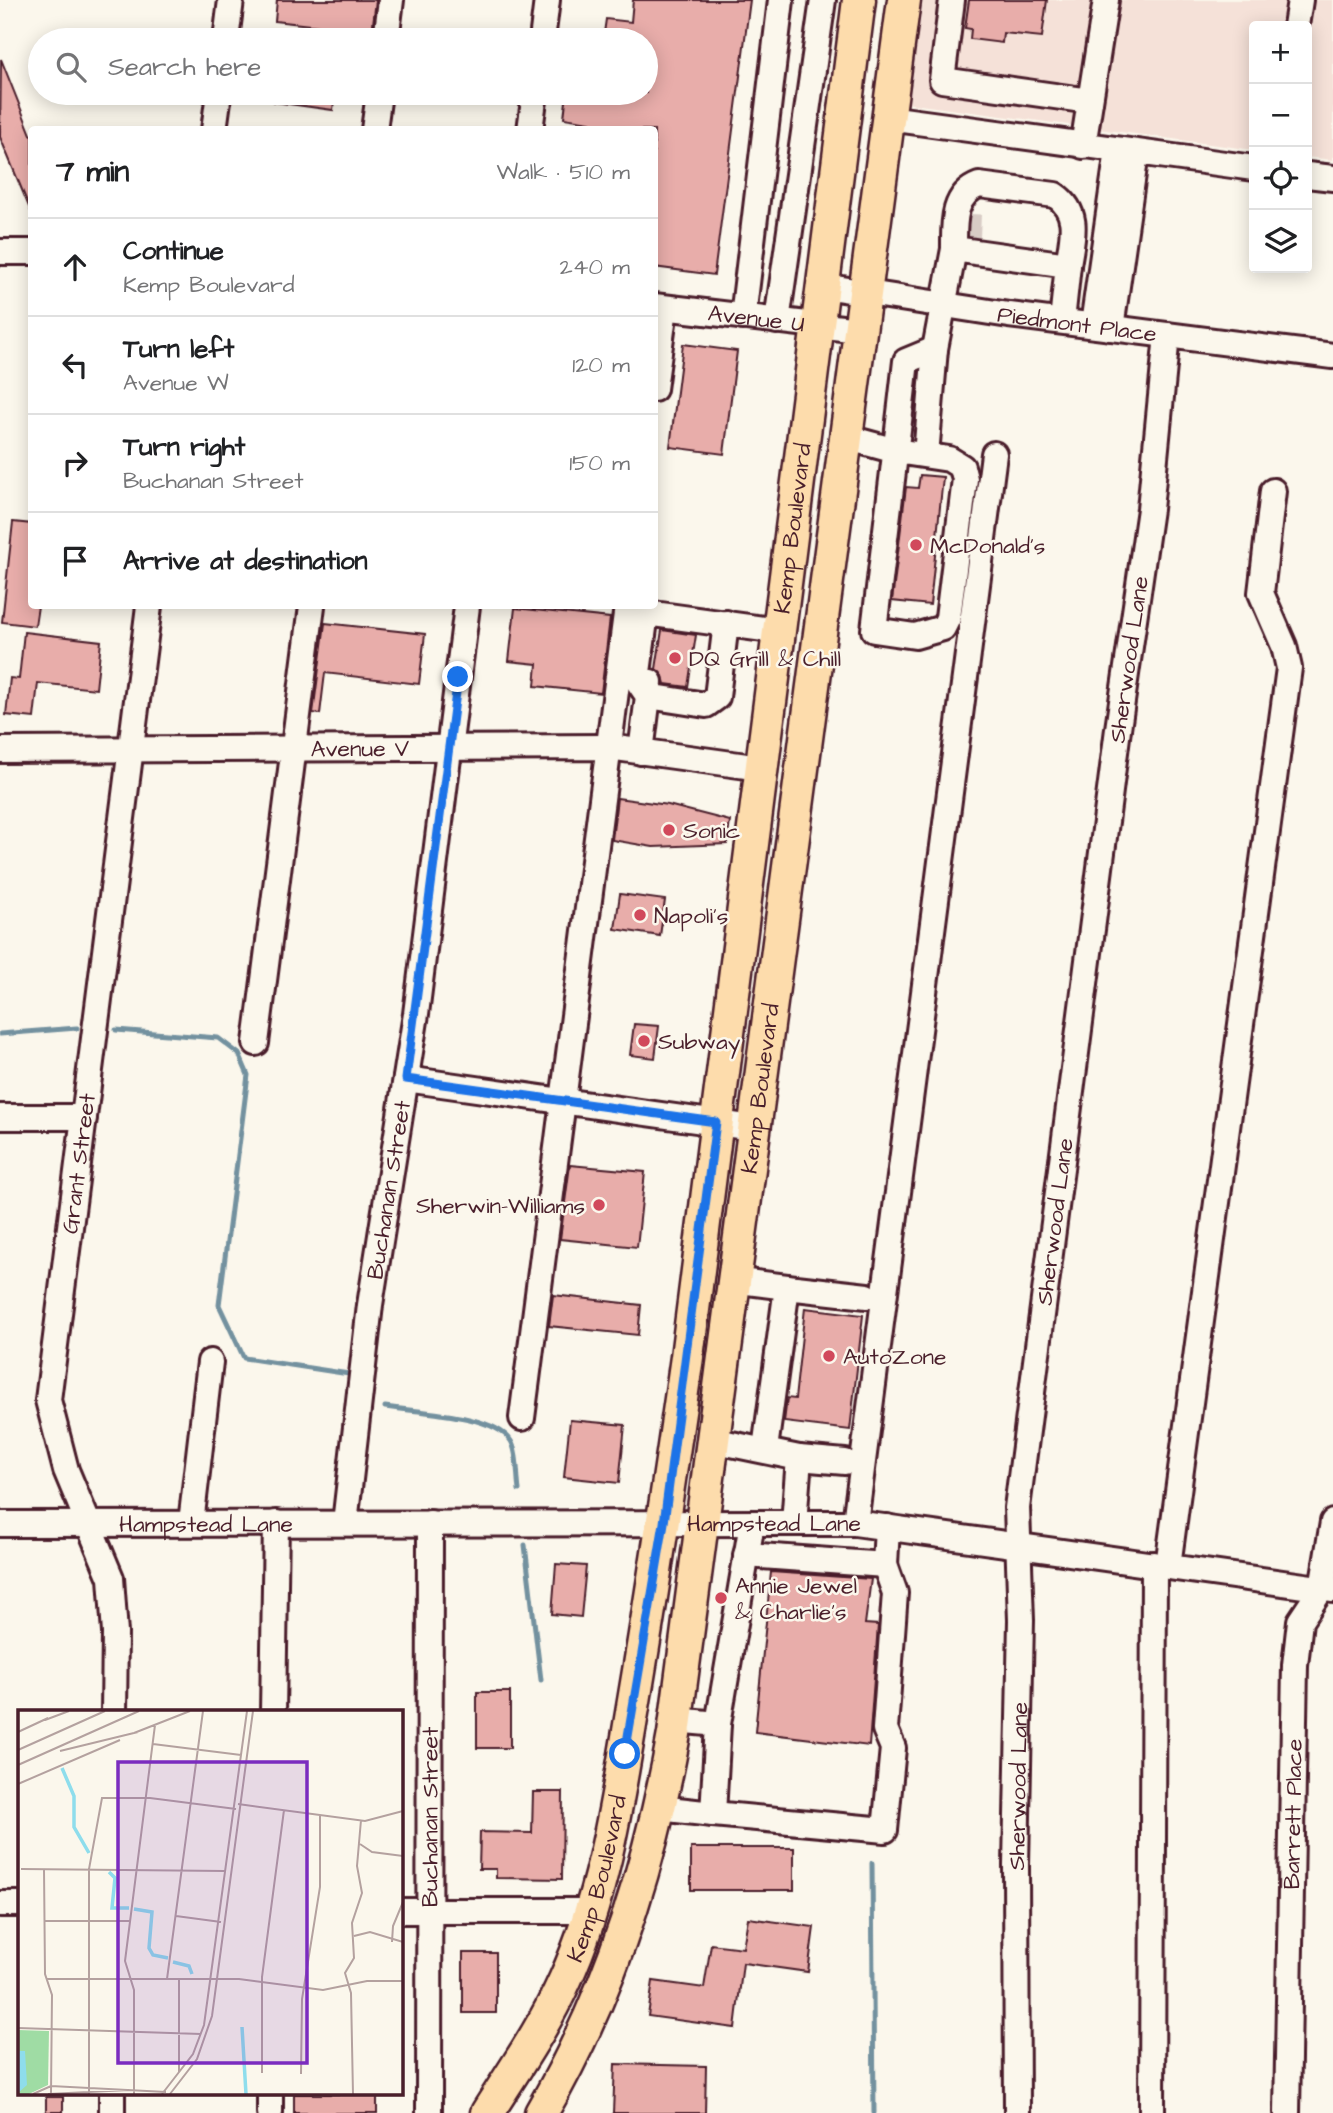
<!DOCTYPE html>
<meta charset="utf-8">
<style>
body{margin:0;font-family:"Architects Daughter",sans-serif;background:#f2f2f2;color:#202124}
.controls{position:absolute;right:21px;top:21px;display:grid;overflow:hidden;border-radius:7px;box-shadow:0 4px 18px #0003}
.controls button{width:63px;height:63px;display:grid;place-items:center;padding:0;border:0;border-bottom:2px solid #e0e0e0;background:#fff;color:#202124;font:35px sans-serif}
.stop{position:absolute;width:21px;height:21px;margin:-16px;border:5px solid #1a73e8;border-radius:50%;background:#fff}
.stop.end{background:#1a73e8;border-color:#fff;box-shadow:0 2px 7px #0008}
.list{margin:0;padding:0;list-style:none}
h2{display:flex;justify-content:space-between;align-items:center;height:91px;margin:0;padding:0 28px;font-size:30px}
h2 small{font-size:23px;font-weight:400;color:#757577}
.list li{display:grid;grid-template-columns:46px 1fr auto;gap:21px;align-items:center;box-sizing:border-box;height:98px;padding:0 28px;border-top:2px solid #e0e0e0}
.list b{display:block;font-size:26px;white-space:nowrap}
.list p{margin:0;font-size:23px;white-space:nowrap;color:#757577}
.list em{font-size:23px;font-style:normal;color:#757577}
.icon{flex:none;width:38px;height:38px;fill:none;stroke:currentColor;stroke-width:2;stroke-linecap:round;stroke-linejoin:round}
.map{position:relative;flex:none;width:1333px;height:2113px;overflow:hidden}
.search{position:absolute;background:#fff;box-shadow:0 4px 18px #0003;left:28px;top:28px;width:630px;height:77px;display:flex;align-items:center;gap:18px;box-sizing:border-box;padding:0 24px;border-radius:38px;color:#757577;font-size:26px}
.panel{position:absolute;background:#fff;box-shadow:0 4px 18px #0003;left:28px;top:126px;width:630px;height:483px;border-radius:7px}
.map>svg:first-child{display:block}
</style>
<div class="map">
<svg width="1333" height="2113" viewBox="0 0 1333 2113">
<rect width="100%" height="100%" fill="#fbf7ec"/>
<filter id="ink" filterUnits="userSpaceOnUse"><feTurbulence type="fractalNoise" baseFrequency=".0143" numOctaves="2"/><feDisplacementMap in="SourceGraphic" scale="14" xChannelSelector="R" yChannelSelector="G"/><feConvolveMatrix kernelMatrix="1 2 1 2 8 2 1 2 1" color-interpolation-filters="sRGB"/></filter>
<g filter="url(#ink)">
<!-- built -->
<path fill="#f5e1d8" d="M914 0H1333V160L1307 157V26H1254V150L898 102Z"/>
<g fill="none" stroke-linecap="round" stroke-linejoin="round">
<!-- stream -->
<path stroke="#73919f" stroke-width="5" d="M116 1030 218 1038 239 1054 248 1075 219 1305 244 1358 349 1374
M0 1034 77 1028
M385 1407C416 1412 494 1414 511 1441 518 1452 517 1477 519 1490
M525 1545 541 1680
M872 1863 874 2113"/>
</g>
<!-- building -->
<path fill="#e8adaa" stroke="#4a1f2b" stroke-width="2" d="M277 0H376L372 32 275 21Z
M633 0H750L714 275 654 267V130H589L590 122 564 118 567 93H646V40H603L606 19 631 22Z
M969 0H1047L1042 37 1003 33 1002 43 970 39 971 29 965 28Z
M1 59 32 137V214L0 137Z
M275 93H335L333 110 274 102Z
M683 344 737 351 724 454 670 447Z
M920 475 943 477 930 605 892 601 906 487 918 488Z
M13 522 32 524V606H38L35 626 2 622Z
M515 608 610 618 601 693 535 686 537 664 509 661Z
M325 623 425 634 419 684 325 673 320 714 313 713Z
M662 630 696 635 688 687 665 684 663 676 656 669Z
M24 632 101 641 96 689 38 683 34 718 6 715 10 678 19 679Z
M617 798 668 805 730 821 727 844 653 847 612 840Z
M620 894 665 900 660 936 615 929Z
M634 1024 659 1026 655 1058 630 1055Z
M570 1165 645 1172 637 1247 560 1239Z
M553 1295 641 1305 638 1335 549 1326Z
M805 1308 863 1315 850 1430 784 1422 787 1398 795 1399Z
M570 1420 625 1425 619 1483 564 1477Z
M556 1564 586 1566 581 1617 552 1614Z
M771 1572 871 1579 865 1624 878 1625 869 1746 755 1732Z
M477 1692H510V1748H477Z
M533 1792H563L562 1879 496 1878V1869H479L480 1832 532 1833Z
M691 1848H794V1890H691Z
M748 1918 814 1927 808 1972 743 1963 735 2028 648 2016 653 1981 704 1988 711 1944 743 1948Z
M463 1953H496V2013H463Z
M615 2064 706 2066 705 2113H613Z
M294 2094H377V2113H294Z
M46 2097H63V2112H46Z"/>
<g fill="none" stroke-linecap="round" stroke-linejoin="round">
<!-- minor-tunnel -->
<path stroke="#d8ccc5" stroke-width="24" stroke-dasharray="24 12" stroke-linecap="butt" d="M968 237 969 214"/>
<!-- minor casing -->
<g stroke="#4a1f2b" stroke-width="30">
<g id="minor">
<path d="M952 0 942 80 1090 101"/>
<path d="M1296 26 1300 0"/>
<path d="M226 40 231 0"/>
<path d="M386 40 391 0"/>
<path d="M542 40 547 0"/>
<path d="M888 118 1254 168"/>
<path d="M214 130 219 93"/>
<path d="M374 130 379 93"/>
<path d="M530 130 535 93"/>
<path d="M1083 146 1106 0"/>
<path d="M1307 175 1333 178"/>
<path d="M954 249C954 224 952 195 979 185L1055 195C1081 213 1072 238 1068 265"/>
<path d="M0 252H32"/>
<path id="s1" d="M823 286 1009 315 1333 356"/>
<path id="s2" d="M654 306 859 330"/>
<path d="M743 317 781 0"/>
<path d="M777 321 823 0"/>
<path d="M1093 325 1118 150"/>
<path d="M1111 328 1136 153"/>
<path d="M654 389 665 308"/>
<path d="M845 437 896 451 949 459 962 467 965 479 948 618 943 628 915 636 874 630C884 541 896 451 906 361L935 349"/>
<path d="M926 455 935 349 954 249 1068 265 1062 321"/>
<path d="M650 682 648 696 706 705 717 697 726 623"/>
<path id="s3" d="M0 750 609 747 761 768"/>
<path d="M641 752 648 696 637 680 646 613 779 631"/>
<path d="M256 1043 312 606"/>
<path d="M406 1079 753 1128"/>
<path d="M0 1117H84"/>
<path d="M732 1280 787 1287 765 1449"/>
<path d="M787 1287 867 1296"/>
<path d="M522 1418 627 606"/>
<path d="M712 1440 799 1458 794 1523"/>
<path d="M799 1458 845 1462"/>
<path d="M191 1523 210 1362"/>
<path id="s4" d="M345 1523 370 1305 416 1014 467 606"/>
<path d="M855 1523 994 454"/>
<path id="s5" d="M0 1524 855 1523 1333 1590"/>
<path d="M746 1555 885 1565 887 1527"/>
<path d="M1168 1566 1289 668 1284 646 1261 593 1273 491"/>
<path id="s6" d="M114 1712 115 1633 111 1578 66 1470 48 1400 149 606"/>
<path d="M273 1712 276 1523"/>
<path d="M675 1720 718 1724 752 1523"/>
<path d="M659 1808 713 1814 718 1724"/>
<path d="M713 1814 885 1830 893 1748 885 1729 895 1593 885 1565"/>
<path d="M0 1904H19"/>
<path d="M401 1911H589"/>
<path d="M112 2113V2094"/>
<path d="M270 2113V2094"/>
<path id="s7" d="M429 2113 430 1523"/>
<path id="s8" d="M1017 2113 1016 1865 1021 1620 1017 1508 1118 729 1150 509 1167 335"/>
<path d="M1152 2113 1154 1564"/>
<path id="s9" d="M1287 2113 1295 1665 1300 1621 1322 1588 1333 1522"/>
</g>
</g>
<!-- major casing -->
<g stroke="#4a1f2b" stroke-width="37">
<g id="major">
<path id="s10" d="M487 2113C514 2070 544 2027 565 1980 603 1897 617 1803 632 1713 652 1595 670 1476 687 1357L859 0"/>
<path id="s11" d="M541 2113C610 1995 650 1868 674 1734L904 0"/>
</g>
</g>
<!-- minor -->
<use href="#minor" stroke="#fbf7ec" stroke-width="24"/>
<!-- major -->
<use href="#major" stroke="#fddcac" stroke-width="32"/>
</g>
</g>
<g fill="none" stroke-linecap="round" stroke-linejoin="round" filter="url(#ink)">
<!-- route -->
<path stroke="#1a73e8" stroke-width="9" d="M458 677 406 1079 716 1122 664 1523 625 1754"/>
</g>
<!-- markers -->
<g fill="#d1495b" stroke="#fbf7ec" stroke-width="2.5">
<circle cx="916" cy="545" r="7"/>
<circle cx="675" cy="658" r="7"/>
<circle cx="669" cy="830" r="7"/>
<circle cx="640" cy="915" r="7"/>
<circle cx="644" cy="1041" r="7"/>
<circle cx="599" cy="1205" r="7"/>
<circle cx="829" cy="1356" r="7"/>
<circle cx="721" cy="1598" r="7"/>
</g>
<g text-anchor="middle" stroke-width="5" stroke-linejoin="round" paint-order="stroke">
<!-- street labels -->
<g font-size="23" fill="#4a1f2b" stroke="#fbf7ec">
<text dy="8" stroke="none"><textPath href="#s2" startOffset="103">Avenue U</textPath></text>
<text dy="8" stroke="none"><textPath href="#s1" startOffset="257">Piedmont Place</textPath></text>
<text dy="8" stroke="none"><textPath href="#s10" startOffset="1626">Kemp Boulevard</textPath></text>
<text dy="8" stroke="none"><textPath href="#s8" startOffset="1461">Sherwood Lane</textPath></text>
<text dy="8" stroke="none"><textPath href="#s3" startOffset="360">Avenue V</textPath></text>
<text dy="8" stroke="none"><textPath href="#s11" startOffset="1055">Kemp Boulevard</textPath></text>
<text dy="8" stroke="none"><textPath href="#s6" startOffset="562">Grant Street</textPath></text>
<text dy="8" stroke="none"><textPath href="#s4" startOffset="336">Buchanan Street</textPath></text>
<text dy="8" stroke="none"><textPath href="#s8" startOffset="894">Sherwood Lane</textPath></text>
<text dy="8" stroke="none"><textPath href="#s5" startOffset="206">Hampstead Lane</textPath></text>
<text dy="8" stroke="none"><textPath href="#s5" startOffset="774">Hampstead Lane</textPath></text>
<text dy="8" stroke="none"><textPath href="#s8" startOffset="327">Sherwood Lane</textPath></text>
<text dy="8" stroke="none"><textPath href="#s9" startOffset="299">Barrett Place</textPath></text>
<text dy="8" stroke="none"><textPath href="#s7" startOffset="296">Buchanan Street</textPath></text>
<text dy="8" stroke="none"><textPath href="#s10" startOffset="261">Kemp Boulevard</textPath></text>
</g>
<!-- poi labels -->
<g font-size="23" fill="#4a1f2b" stroke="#fbf7ec" text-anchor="start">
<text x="930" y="553">McDonald's</text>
<text x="689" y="666">DQ Grill &amp; Chill</text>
<text x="683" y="838">Sonic</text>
<text x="654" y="923">Napoli's</text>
<text x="658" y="1049">Subway</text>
<text x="585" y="1213" text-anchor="end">Sherwin-Williams</text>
<text x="843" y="1364">AutoZone</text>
<text x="735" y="1593">Annie Jewel<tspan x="735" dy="26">&amp; Charlie's</tspan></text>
</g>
</g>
<!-- overview -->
<g transform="translate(18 1710)">
<rect width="385" height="385" fill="#fbf7ec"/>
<path d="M0 320 31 321 30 375 11 384H0Z" fill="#9fdca4"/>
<path d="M0 341H7L9 375 0 383Z" fill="#8eddec"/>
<path fill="none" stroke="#8eddec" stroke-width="3.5" d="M44 58 56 86V117L71 143M91 162 97 168 94 198H111M116 199 134 202 131 238 135 245 150 248M155 252 171 256 174 264M224 317 228 384"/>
<path fill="none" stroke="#b4a19f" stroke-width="2" d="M27 10 51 1M0 22 30 8M116 23 172 1M135 34 223 45M0 40 87 1M42 41 120 22M0 55 121 1M0 74 102 30M220 94 347 111 385 101M342 134 354 142 385 146M3 159 207 161M26 159 27 264 34 285 33 384M158 206 203 212M27 211H112M336 226 352 222 385 232M374 232 375 216 385 192M28 269H221L305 280 349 271H385M149 269 185 1M0 318 183 324M161 362V269M244 363V267L266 100M283 364 284 289 302 177V105M15 384 33 376 148 382M30 384 111 380M71 384V159L84 88H132L218 99M116 384V280L107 251 137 15M144 384 175 344 186 315 229 1M152 384 179 349 194 306 235 1M335 384 333 283 327 263 336 248 334 213 344 183 339 156 343 110"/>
<path fill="#7b2cbf" fill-opacity="0.15" stroke="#7b2cbf" stroke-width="3.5" d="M100 52H289V353H100Z"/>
<rect width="385" height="385" fill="none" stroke="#4a1f2b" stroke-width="3.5"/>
</g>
</svg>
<div class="controls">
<button>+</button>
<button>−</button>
<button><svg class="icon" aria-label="locate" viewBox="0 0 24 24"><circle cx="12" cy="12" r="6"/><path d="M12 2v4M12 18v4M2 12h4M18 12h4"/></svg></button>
<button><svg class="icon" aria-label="layers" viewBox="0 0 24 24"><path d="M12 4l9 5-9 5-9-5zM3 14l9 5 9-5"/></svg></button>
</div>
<div class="stop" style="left:625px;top:1754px"></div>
<div class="stop end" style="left:458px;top:677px"></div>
<div class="search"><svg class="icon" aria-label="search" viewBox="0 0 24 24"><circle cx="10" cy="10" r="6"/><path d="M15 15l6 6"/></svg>Search here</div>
<section class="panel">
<h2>7 min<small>Walk · 510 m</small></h2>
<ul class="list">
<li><svg class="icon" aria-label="ahead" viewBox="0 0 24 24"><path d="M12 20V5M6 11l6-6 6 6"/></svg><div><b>Continue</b><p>Kemp Boulevard</p></div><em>240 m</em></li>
<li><svg class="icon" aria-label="left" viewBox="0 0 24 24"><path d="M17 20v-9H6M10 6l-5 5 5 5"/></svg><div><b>Turn left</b><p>Avenue W</p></div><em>120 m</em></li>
<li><svg class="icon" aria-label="right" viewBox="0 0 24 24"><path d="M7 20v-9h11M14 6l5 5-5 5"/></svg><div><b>Turn right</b><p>Buchanan Street</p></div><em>150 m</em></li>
<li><svg class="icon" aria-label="arrive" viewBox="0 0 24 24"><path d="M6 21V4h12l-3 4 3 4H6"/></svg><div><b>Arrive at destination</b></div></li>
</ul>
</section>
</div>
